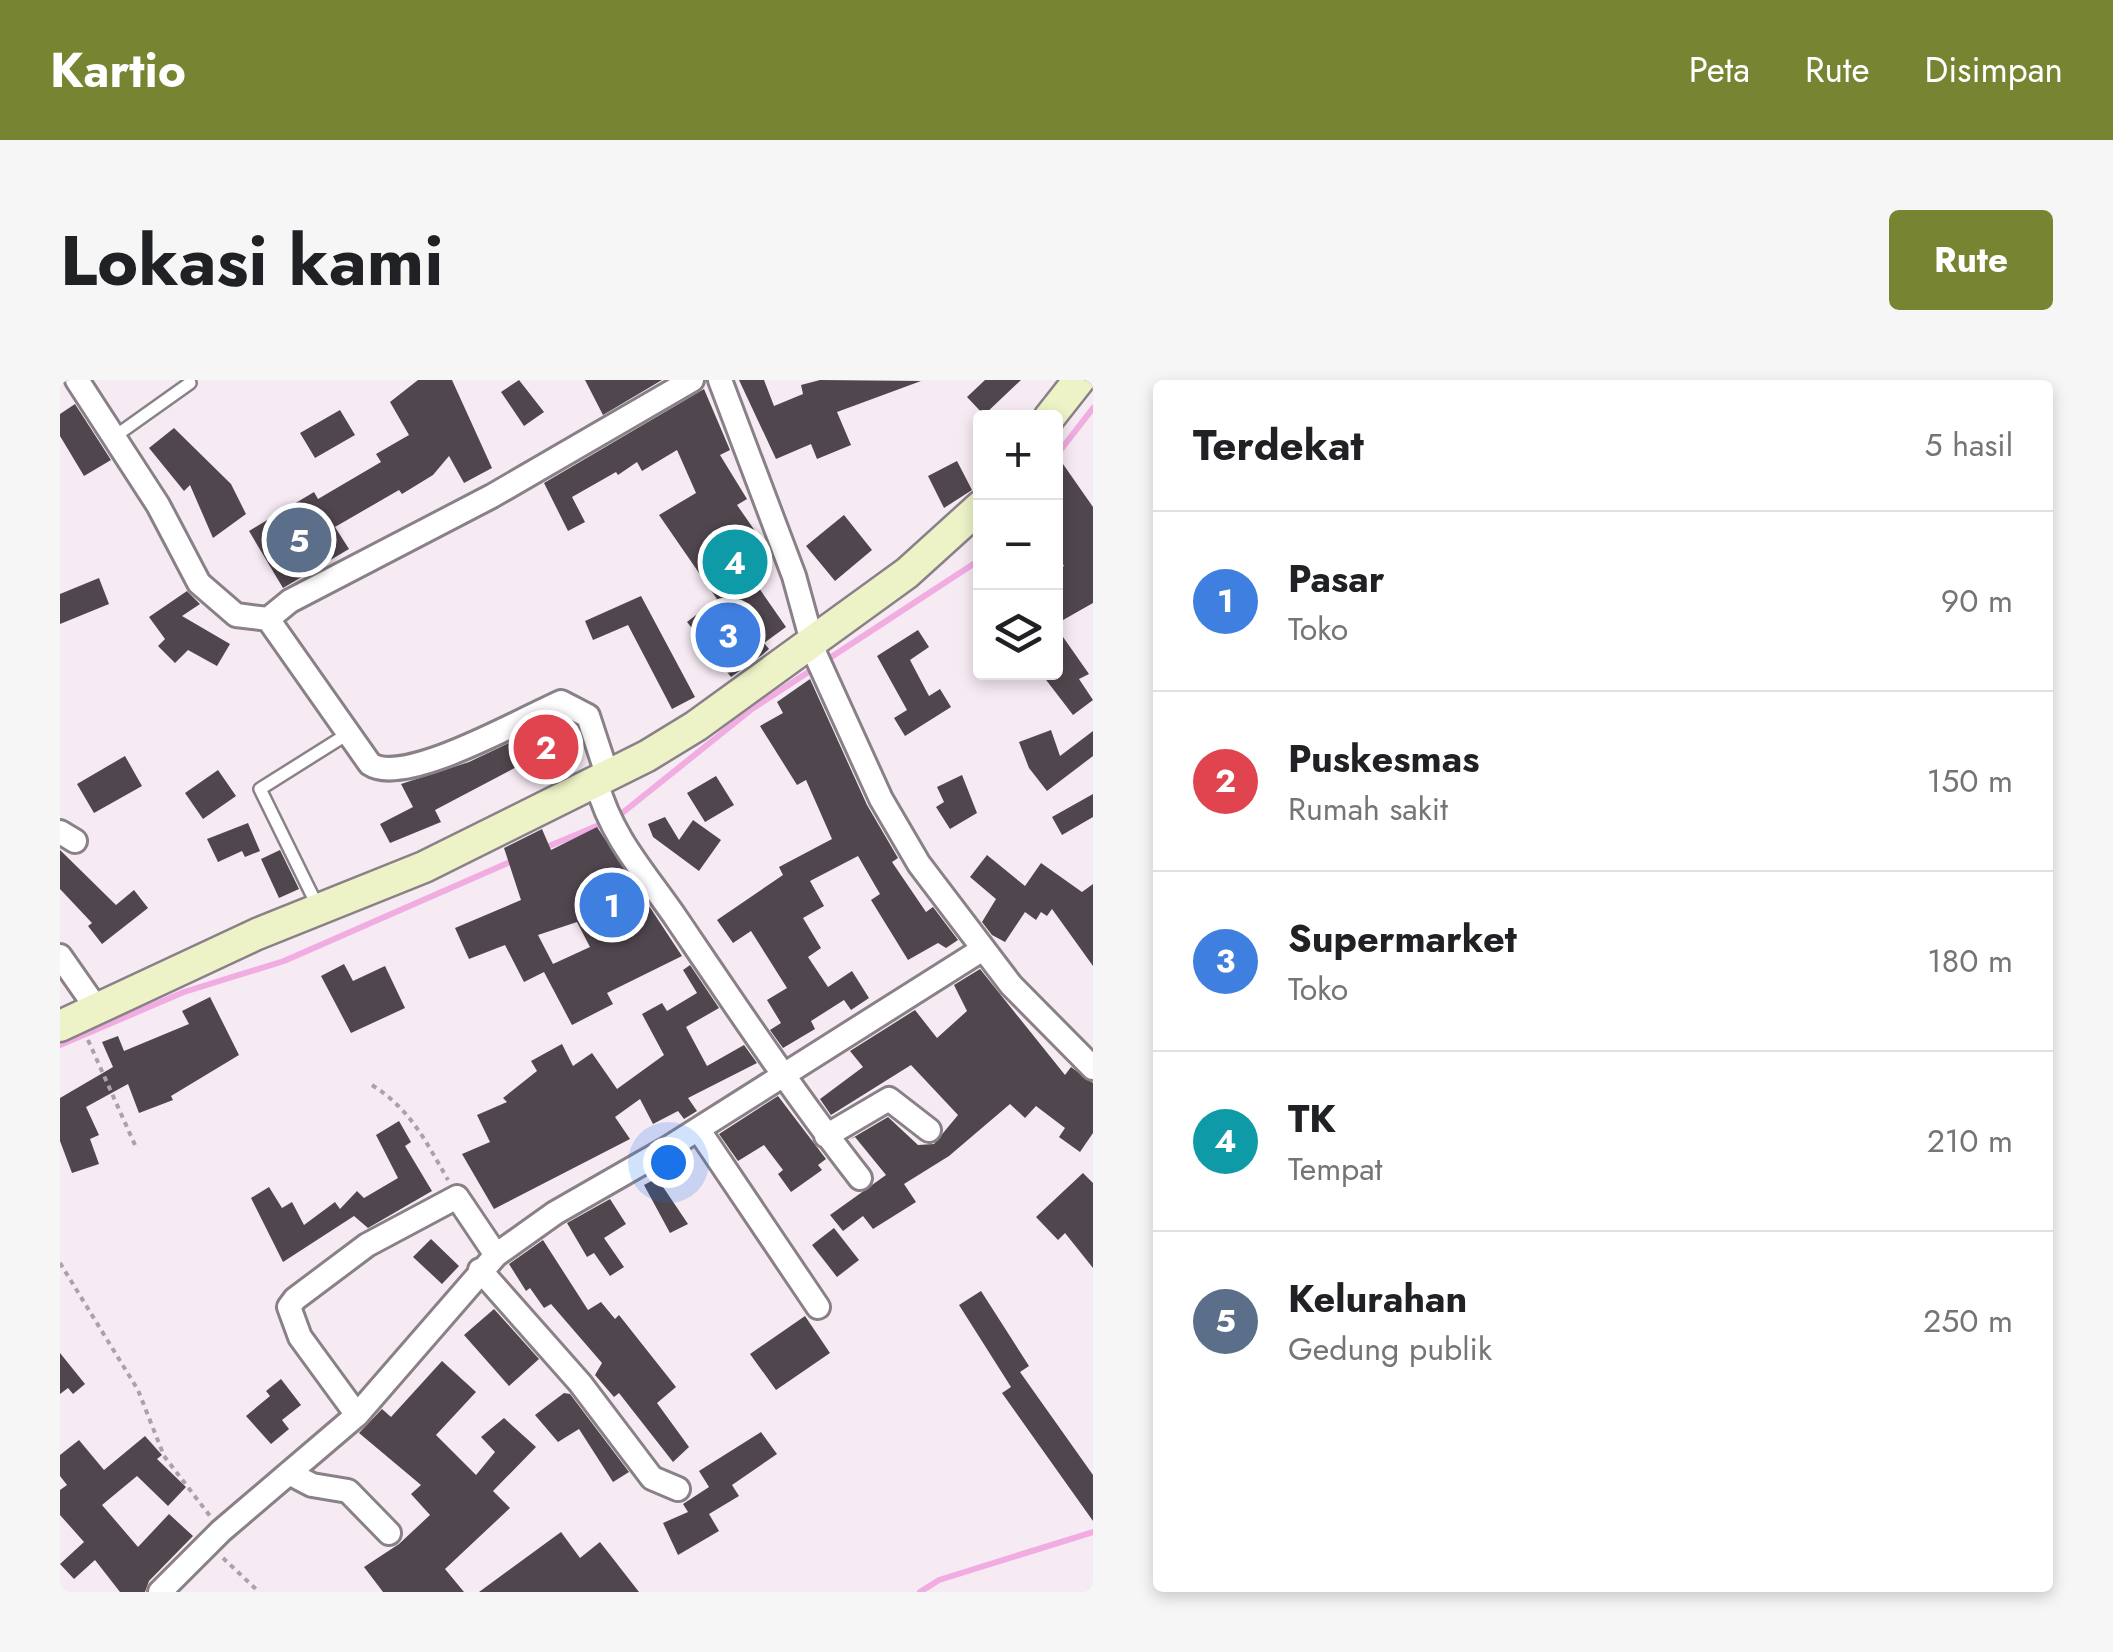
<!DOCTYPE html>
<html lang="id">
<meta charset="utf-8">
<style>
body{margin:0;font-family:Jost,sans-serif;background:#f6f6f6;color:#202124}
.controls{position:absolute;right:30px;top:30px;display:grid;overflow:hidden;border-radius:10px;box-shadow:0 5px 15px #0003}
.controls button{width:90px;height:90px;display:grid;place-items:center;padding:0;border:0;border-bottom:2px solid #e0e0e0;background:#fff;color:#202124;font:50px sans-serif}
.you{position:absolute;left:608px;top:782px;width:35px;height:35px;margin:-25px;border:8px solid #fff;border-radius:50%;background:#1a73e8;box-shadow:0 0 0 15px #1a73e833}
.badge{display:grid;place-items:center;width:65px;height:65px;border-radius:50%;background:#778432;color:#fff;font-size:32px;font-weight:700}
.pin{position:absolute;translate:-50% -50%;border:5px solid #fff;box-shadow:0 2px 10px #0006}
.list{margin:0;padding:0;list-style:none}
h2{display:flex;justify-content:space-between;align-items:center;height:130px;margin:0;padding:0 40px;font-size:42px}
h2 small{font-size:32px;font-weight:400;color:#757577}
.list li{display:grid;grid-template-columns:65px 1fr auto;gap:30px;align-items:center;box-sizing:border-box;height:180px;padding:0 40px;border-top:2px solid #e0e0e0}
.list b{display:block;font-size:38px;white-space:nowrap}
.list p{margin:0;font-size:32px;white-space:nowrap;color:#757577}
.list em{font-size:32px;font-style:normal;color:#757577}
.icon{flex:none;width:55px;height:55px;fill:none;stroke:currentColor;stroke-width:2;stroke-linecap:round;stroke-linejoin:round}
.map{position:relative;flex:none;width:1033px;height:1212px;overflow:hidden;border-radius:10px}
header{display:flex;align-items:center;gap:60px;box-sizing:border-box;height:140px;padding:0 50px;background:#778432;color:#fff}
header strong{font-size:48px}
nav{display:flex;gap:55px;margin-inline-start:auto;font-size:35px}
.intro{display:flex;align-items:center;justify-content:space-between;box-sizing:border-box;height:240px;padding:0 60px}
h1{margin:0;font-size:70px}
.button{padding:25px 45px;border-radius:10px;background:#778432;color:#fff;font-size:35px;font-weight:700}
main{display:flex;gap:60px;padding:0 60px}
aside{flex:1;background:#fff;border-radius:10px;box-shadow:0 5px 15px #0003}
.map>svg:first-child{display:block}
</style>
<header>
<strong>Kartio</strong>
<nav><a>Peta</a><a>Rute</a><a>Disimpan</a></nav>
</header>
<div class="intro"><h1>Lokasi kami</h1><a class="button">Rute</a></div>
<main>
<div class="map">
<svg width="1033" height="1212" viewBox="0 0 1033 1212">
<rect width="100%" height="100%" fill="#f6eaf3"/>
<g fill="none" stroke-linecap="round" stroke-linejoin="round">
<!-- stream -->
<path stroke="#f1ace2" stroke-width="6" d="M996 76 1033 28
M556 438 692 329 921 179
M482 469 544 443
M0 665 124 612 224 581 457 479
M860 1212 879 1200 1033 1152"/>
</g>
<!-- building -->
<path fill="#50474e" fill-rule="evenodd" d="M358 0H392L432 88 404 103 389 76 373 95 342 114 339 110 275 147 289 169 223 208 189 151 254 112 258 119 321 82 316 74 349 55 330 22Z
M459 0 484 32 464 46 441 12Z
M525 0H602L543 35Z
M679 0H704L714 26 743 14 741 5 760 0 861 1 777 32 791 65 757 79 751 64 716 79Z
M925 0H961L924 35 907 17Z
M644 9 670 70 660 75 687 119 677 125 707 168 683 185 726 247 704 263 709 269 702 275 671 297 627 242 657 219 599 135 636 113 617 70 582 91 577 82 558 95 556 92 512 117 525 142 508 151 484 103Z
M15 24 51 80 24 96 0 56V34Z
M280 30 295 55 255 78 240 53Z
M114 48 171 104 186 134 153 158 130 105 124 111 89 68Z
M996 74 1033 127V223L996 244V190L1004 186 996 171Z
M897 81 912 110 884 128 868 96Z
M784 135 812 170 775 201 746 166Z
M39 198 49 224 0 244V214Z
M127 211 140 224 122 236 170 264 157 286 128 270 115 283 98 266 105 259 89 237Z
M581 216 635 317 612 329 568 245 533 260 525 241Z
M996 247 1029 294 1019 299 1033 320 1013 335 980 292H996Z
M858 250 869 267 850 280 869 316 880 309 891 327 845 356 834 338 847 330 817 276Z
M750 299 807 425 838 478 832 482 866 532 873 527 898 560 886 568 878 563 848 580 811 520 820 514 798 476 750 501 764 526 743 538 761 568 748 577 768 607 792 591 809 618 791 630 784 620 751 641 755 649 723 668 710 650 721 643 707 620 727 608 691 551 673 563 657 540 723 495 719 487 772 459 746 400 737 405 700 346 723 333 717 322Z
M497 340 516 346 518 355 508 360 515 373 475 394 468 381 375 430 381 442 330 463 320 444 353 427 341 404 409 382Z
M991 350 1000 376 1033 351V376L987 411 969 388 959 362Z
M65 376 82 406 34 433 17 404Z
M158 390 176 416 143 439 125 413Z
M902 395 917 433 890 449 876 427 884 422 877 407Z
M656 396 674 425 645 442 627 413Z
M1033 414V437L1002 455 992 437Z
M605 437 619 460 633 440 661 460 639 491 593 457 588 444Z
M188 443 200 471 185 477 182 471 158 482 147 459Z
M537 447 622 576 547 613 553 624 512 645 484 592 464 602 445 565 409 579 395 548 461 520 444 468 482 449 491 470ZM517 542 530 567 493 584 478 555Z
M0 470 56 525 74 510 88 528 42 564 28 546 32 543 0 509Z
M220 470 239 509 219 518 201 479Z
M927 475 965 506 981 483 1022 512 1033 504V586L992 529 987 536 981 532 976 540 965 532 945 562 932 555 922 542 936 519 910 497Z
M284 584 293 601 325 586 345 628 291 653 261 596Z
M630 585 659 628 626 647 647 686 684 665 697 683 628 718 637 731 624 739 618 731 593 744 580 719 555 737 570 759 434 829 402 774 430 762 417 735 447 722 443 718 477 691 471 681 502 664 513 686 532 673 557 709 604 675 582 634 602 623 607 631 637 613 623 590Z
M920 589 1005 695 1011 687 1033 703V753L1020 772 999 757 1005 748 976 726 965 738 950 724 889 776 844 804 856 822 813 849 803 836 783 851 770 835 826 795 795 757 789 760 828 737 858 765 874 764 898 735 851 685 771 735 760 719 803 687 790 671 855 630 877 658 907 631 894 605Z
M150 617 179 675 111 716 113 720 79 733 68 704 26 727 39 755 30 759 39 784 12 793 0 761V718L53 687 42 662 58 656 64 671 129 644 122 631Z
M718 716 766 779 758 785 762 790 731 812 718 794 723 790 704 765 678 781 659 754Z
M339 741 351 762 345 766 372 811 308 848 294 836 223 882 191 818 209 807 222 828 232 822 244 845 275 822 280 829 297 811 304 818 338 798 316 755Z
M1023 793 1033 803V888L1005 853 998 860 976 837Z
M597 798 628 844 610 853 584 805Z
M550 819 566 844 544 858 564 887 550 896 534 873 527 877 507 843Z
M774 848 799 880 777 897 752 865Z
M371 859 399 886 382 904 353 877Z
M483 860 528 930 541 922 555 939 559 935 616 1007 597 1023 629 1067 613 1082 559 1013 554 1017 535 995 542 983 491 924 484 928 470 908 466 911 449 884Z
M921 911 969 986 960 992 1033 1095V1141L942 1013 951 1007 899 925Z
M434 929 479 979 449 1006 404 955Z
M745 936 770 973 716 1010 690 974Z
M0 973 25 1004 13 1014 8 1008 0 1014Z
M382 981 416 1012 376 1055 416 1095 435 1072 421 1057 444 1038 476 1067 433 1111 450 1128 385 1189 404 1212H323L304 1187 339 1164 370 1135 351 1114 361 1105 299 1053 322 1029 331 1037Z
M221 999 241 1025 222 1040 229 1049 211 1064 186 1036 210 1016 206 1011Z
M504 1013 510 1014 569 1092 553 1102 519 1049 498 1062 475 1035Z
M701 1052 717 1074 672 1105 679 1116 649 1134 659 1151 618 1175 603 1143 628 1132 623 1124 649 1107 639 1091Z
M85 1056 102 1075 97 1079 126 1107 108 1126 77 1096 42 1125 78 1167 109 1134 133 1156 89 1201 85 1212H60L35 1180 14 1199 0 1184 24 1162 0 1135V1110L7 1105 0 1096V1075L19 1060 44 1090Z
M501 1152 520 1178 540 1162 579 1212H419Z"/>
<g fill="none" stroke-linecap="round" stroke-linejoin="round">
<!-- lane casing -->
<g stroke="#8a8088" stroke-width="16">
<path id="lane" d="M54 57 130 3
M257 525 200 409 289 353"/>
</g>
<!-- street casing -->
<g stroke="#8a8088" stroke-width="28">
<path id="street" d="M17 0 98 125 139 203 176 235 208 239 310 384C344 407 462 339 501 322L528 336 548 397
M660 0 734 196 756 276 821 419 859 484 951 605 1033 688
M208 239 230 221 432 116 632 0
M537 404C552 459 587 495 618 541 677 628 735 715 800 798
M0 452 15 461
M0 576 37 629
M638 749 758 927
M766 756 829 719 869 750
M420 890 520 1003 592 1098 618 1109
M297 1035 240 957 229 927 235 919 307 865 397 817 436 875
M229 1093 252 1105 288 1111 329 1153
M100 1212 161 1151 297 1035 436 875 495 833 605 770 923 569"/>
</g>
<!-- secondary casing -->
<g stroke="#8a8088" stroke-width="35">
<path id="secondary" d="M989 38 1019 0
M0 646 197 554 364 487 587 376 636 346 847 193 921 126"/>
</g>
<!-- path -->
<path stroke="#aba2a9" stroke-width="4" stroke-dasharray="5 5" stroke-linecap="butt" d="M28 660 75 765
M312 705C351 730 365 760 388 800
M0 883 78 1010 104 1076 150 1136
M163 1178 199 1212"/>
<!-- lane -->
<use href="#lane" stroke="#fff" stroke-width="11"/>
<!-- street -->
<use href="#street" stroke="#fff" stroke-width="22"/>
<!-- secondary -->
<use href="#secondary" stroke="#edf3c7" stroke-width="30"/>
</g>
</svg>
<div class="controls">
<button>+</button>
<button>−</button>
<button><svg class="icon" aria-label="layers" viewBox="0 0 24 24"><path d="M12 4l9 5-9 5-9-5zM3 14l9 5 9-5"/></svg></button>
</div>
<div class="you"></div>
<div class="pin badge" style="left:552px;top:525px;background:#3f7fe0">1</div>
<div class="pin badge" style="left:486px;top:367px;background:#e0444e">2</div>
<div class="pin badge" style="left:668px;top:255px;background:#3f7fe0">3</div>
<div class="pin badge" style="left:675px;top:182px;background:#0f9aa8">4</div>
<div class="pin badge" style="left:239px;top:160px;background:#5c6f8a">5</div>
</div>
<aside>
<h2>Terdekat<small>5 hasil</small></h2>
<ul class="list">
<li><span class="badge" style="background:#3f7fe0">1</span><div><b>Pasar</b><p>Toko</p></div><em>90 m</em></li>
<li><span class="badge" style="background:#e0444e">2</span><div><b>Puskesmas</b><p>Rumah sakit</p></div><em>150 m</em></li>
<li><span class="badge" style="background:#3f7fe0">3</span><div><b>Supermarket</b><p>Toko</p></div><em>180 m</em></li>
<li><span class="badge" style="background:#0f9aa8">4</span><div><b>TK</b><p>Tempat</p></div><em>210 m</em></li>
<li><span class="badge" style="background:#5c6f8a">5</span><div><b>Kelurahan</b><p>Gedung publik</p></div><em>250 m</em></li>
</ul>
</aside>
</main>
